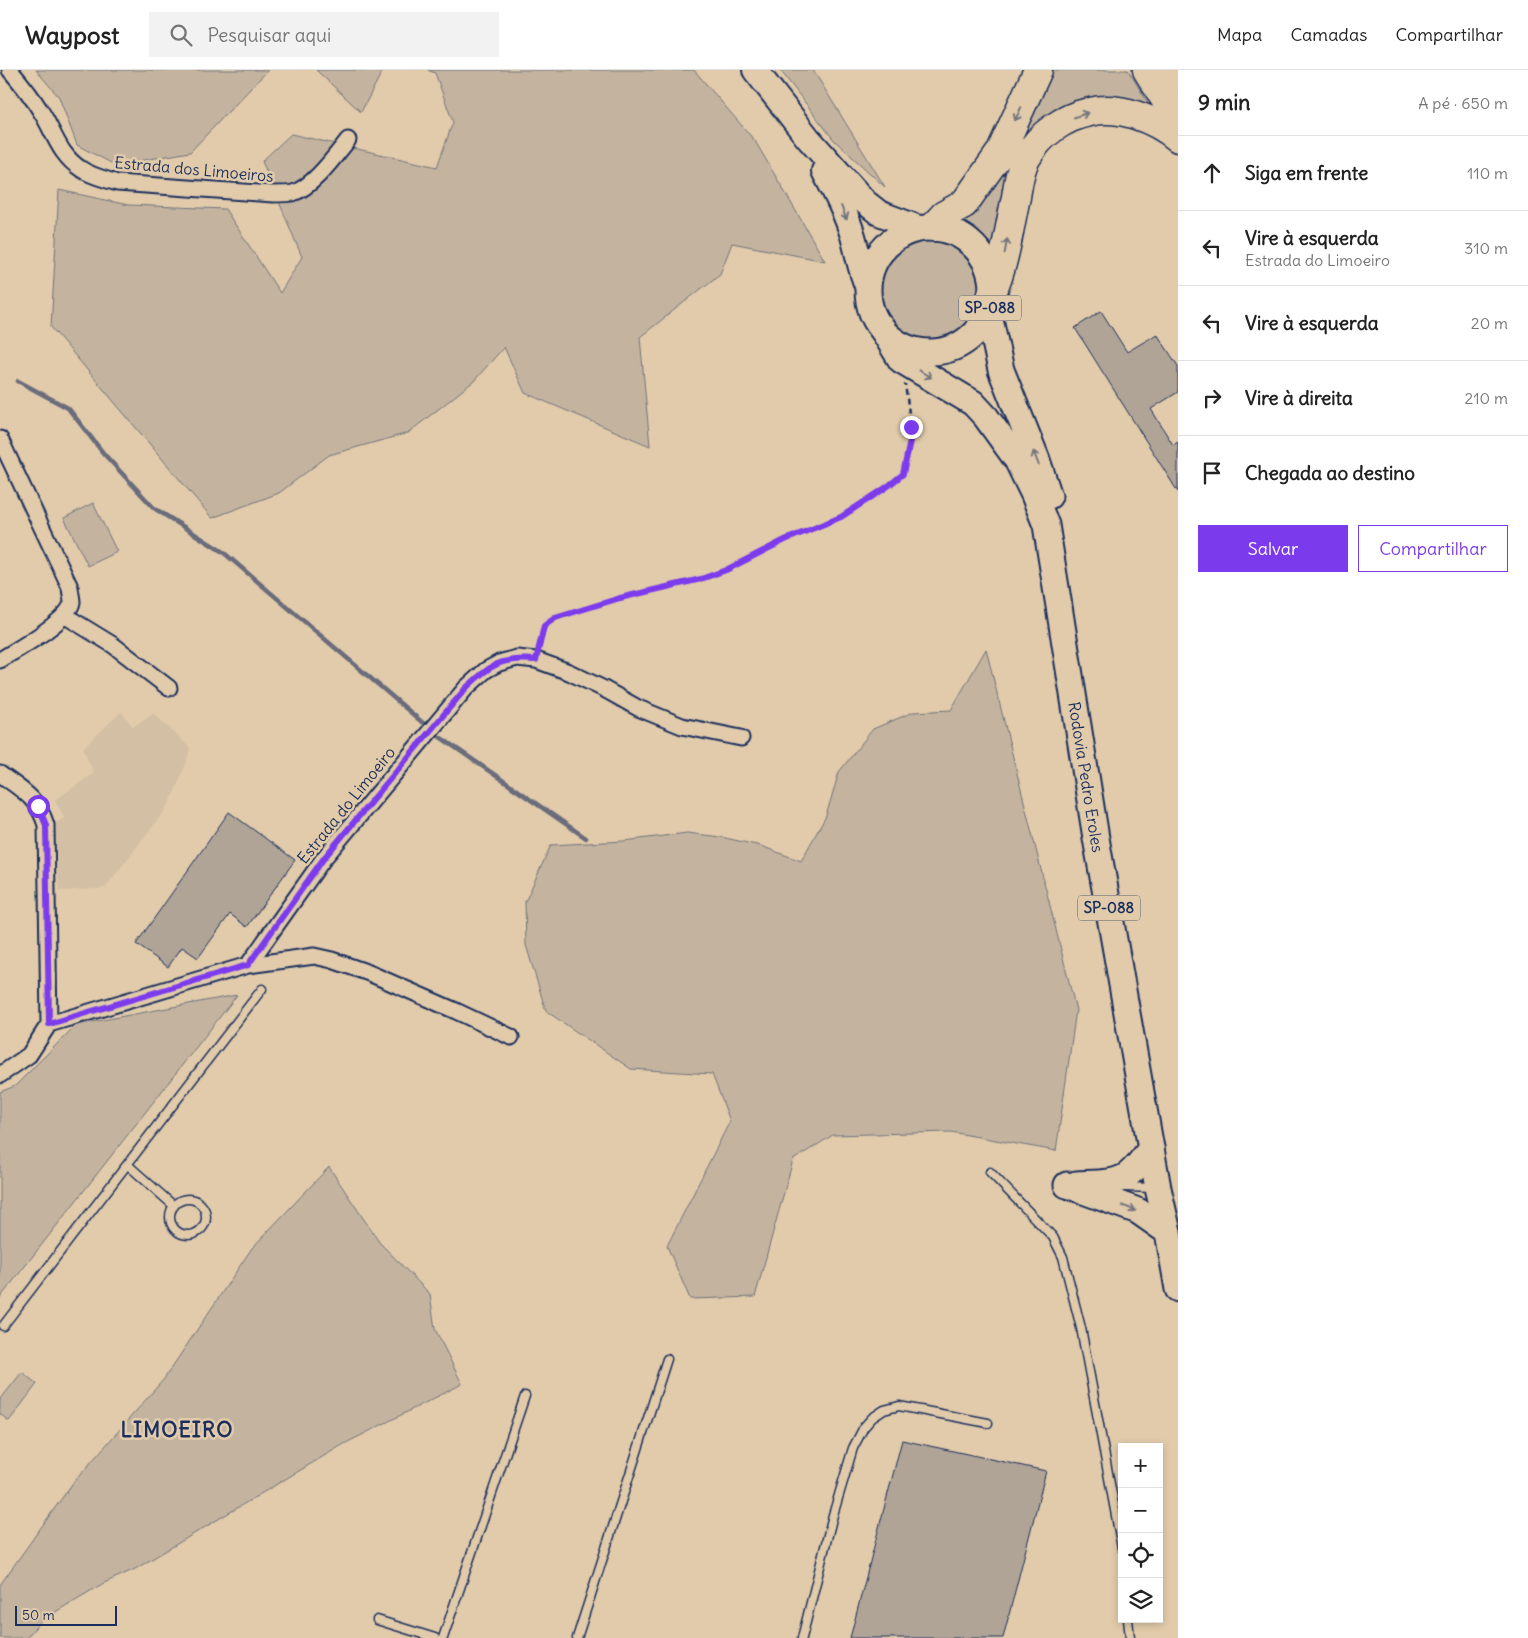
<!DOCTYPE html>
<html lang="pt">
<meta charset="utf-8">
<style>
body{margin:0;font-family:Delius,sans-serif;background:#f2f2f2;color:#222}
.controls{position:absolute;right:15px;bottom:15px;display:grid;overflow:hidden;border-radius:0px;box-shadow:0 2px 8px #0003}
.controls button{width:45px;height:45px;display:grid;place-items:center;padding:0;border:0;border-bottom:1px solid #e0e0e0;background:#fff;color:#222;font:25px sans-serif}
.scale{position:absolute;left:15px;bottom:12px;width:102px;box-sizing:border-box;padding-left:5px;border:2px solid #1b2f5e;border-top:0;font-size:14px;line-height:18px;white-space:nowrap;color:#1b2f5e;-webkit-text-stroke:4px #e1cbaa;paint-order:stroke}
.stop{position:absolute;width:15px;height:15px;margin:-11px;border:4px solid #7c3aed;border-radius:50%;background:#fff}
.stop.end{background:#7c3aed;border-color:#fff;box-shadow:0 1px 5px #0008}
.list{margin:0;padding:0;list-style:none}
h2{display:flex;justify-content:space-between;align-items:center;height:65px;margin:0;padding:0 20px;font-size:21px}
h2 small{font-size:16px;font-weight:400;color:#767676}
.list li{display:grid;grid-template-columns:32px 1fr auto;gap:15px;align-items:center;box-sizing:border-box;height:75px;padding:0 20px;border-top:1px solid #e0e0e0}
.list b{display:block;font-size:19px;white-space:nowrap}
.list p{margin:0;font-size:16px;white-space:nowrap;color:#767676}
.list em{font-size:16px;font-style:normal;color:#767676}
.actions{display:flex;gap:10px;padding:15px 20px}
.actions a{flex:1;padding:11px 0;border:1px solid #7c3aed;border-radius:0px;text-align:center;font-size:18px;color:#7c3aed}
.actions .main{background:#7c3aed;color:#fff}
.icon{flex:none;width:28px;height:28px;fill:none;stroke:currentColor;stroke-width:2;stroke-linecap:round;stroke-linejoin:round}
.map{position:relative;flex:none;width:1178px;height:1568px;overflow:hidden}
header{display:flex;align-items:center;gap:30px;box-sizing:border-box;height:70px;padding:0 25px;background:#fff;border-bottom:1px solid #e0e0e0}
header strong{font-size:24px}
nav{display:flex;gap:28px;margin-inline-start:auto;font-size:18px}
.search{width:350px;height:45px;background:#f2f2f2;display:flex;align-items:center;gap:12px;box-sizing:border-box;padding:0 18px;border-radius:0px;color:#767676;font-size:19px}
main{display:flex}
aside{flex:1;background:#fff}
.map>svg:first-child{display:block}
</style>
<header>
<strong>Waypost</strong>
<div class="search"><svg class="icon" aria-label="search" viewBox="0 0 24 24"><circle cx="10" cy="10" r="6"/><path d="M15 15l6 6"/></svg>Pesquisar aqui</div>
<nav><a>Mapa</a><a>Camadas</a><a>Compartilhar</a></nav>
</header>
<main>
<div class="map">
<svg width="1178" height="1568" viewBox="0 0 1178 1568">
<rect width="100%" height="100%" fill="#e1cbaa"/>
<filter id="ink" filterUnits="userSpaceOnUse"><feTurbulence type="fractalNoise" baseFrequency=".02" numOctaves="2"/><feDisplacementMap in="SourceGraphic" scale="10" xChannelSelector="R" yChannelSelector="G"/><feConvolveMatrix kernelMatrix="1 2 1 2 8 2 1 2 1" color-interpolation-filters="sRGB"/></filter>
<g filter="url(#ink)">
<!-- built -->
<path fill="#d2bfa4" d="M121 642 133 657 153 643 190 678 186 694 169 735 105 818 59 821 55 753 65 748 55 730 94 703 83 678Z"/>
<!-- green -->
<path fill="#c4b49f" stroke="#70727e" d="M36 0H268L190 82 115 95 77 75 59 27Z
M316 0H383L361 42Z
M428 0H694L755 71 825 191 732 173 720 204 640 267 650 376 525 323 504 277 474 311 408 363 329 385 279 423 212 448 51 257 59 120 128 135 225 139 280 223 302 187 262 91 291 64 437 97 453 52 435 3Z
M780 0H813L885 117 834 70Z
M1048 0H1128L1157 48 1047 51 996 187 978 164 953 150Z
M879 220a51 51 0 1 1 102 0a51 51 0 1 1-102 0Z
M93 433 117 482 88 496 64 448Z
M986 579 1076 940 1056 1081 951 1062 833 1065 793 1090 755 1227 690 1229 667 1176 730 1051 712 1004 631 999 546 941 526 875 525 832 551 775 624 771 687 763 721 767 761 776 801 791 826 746 839 702 873 659 913 642 951 640Z
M237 925 0 1228V1022L15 1016 76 955Z
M329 1097 379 1172 430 1224 435 1259 462 1314 344 1374 135 1499 102 1514 42 1550 26 1568H0V1515L72 1414 164 1309 252 1178Z
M22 1302 37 1314 9 1351 0 1344V1330Z"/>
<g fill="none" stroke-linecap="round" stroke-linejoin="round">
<!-- stream -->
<path stroke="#6a6c7c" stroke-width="4.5" d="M18 311 68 338 104 384 154 438 223 482 423 653
M440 667 586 768"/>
</g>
<!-- building -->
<path fill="#b0a497" stroke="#1b2f5e" d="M1101 241 1127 282 1157 264 1178 296V322L1151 339 1173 375 1178 372V422L1075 258Z
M229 742 295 790 247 857 230 844 198 888 182 877 168 897 136 874Z
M902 1370 1046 1401 1003 1568H850Z"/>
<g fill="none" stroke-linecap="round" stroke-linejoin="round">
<!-- service casing -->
<g stroke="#1b2f5e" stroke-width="11">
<path id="service" d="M128 1095 174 1136
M990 1102 1053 1167 1063 1187 1081 1258 1122 1478
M1124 1117 1155 1118
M170 1147a18 18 0 1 1 36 0a18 18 0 1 1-36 0Z
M3 1256 262 919
M1128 1549 1130 1568
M377 1550 435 1568
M443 1568 525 1326
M577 1568 667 1289
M802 1568 833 1445 853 1378 864 1357 872 1348 884 1340 899 1336 988 1353"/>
</g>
<!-- minor casing -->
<g stroke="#1b2f5e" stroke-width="19">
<path id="minor" d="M10 0C21 13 31 25 40 40 54 61 58 84 81 99 91 106 105 109 117 113L273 124C280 124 287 124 293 123 313 117 335 86 348 70
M0 369 70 517C70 521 72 528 72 532 69 551 16 580 0 590
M64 545 113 575 169 618
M0 704C22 720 38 728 46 755L49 954
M248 895 314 886 332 890 369 903 456 941 511 967
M0 1005 29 985 49 954 248 895 324 788 466 618 486 600 499 593 517 588 536 590 569 602 604 619 638 638 682 656 741 668"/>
</g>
<!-- primary casing -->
<g stroke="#1b2f5e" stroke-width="28">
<path id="primary" d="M755 0 808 68 865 132 879 143 919 158
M824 101C835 122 846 143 853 166 858 183 860 201 868 218"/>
</g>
<!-- trunk casing -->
<g stroke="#1b2f5e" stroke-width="29">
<g id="trunk">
<circle cx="930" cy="220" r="62"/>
<path d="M989 244 1001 300 1037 390 1049 426"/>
<path id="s1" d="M881 257 901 290 973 333 986 347 1017 390 1034 425 1046 455 1096 768 1158 1118 1168 1162 1178 1219"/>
<path d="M1076 1114C1120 1112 1125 1115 1151 1078"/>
<path d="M1067 1115 1138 1141 1168 1162"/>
</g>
</g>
<!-- motorway casing -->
<g stroke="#1b2f5e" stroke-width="31">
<path id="motorway" d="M1147 0 1178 50
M1171 0 1178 11
M933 157 944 145 964 134 1000 83 1038 0
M992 223C1005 193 1009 159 1016 127 1018 114 1020 98 1027 87 1040 64 1064 47 1090 42 1119 35 1155 49 1178 68"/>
</g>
<!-- path -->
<path stroke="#1b2f5e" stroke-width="2.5" stroke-dasharray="5 4" stroke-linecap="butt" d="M539 577 545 556 555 548 620 528 701 509 726 500 785 470 841 447 887 417 903 404 910 371 911 357 905 314"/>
<!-- service -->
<use href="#service" stroke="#e1cbaa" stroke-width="8"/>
<!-- minor -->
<use href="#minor" stroke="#e1cbaa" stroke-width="15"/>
<!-- primary -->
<use href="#primary" stroke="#e1cbaa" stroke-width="24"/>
<!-- trunk -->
<use href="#trunk" stroke="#e1cbaa" stroke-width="25"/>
<!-- motorway -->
<use href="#motorway" stroke="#e1cbaa" stroke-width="28"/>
</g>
<!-- one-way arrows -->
<defs><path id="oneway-shaft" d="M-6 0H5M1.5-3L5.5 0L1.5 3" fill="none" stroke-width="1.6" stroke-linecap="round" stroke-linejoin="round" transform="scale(1.25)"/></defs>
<g stroke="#747580">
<use href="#oneway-shaft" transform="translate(1018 44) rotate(115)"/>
<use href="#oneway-shaft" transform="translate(1081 45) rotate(-19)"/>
<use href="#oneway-shaft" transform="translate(844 143) rotate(68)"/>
<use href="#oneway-shaft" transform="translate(1006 176) rotate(-79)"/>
<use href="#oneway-shaft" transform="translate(925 304) rotate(30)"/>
<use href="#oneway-shaft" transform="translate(1036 388) rotate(-111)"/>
<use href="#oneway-shaft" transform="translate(1129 1138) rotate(21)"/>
</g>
</g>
<g fill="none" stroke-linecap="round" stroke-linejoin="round" filter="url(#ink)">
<!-- route -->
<path stroke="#7c3aed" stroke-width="6" d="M38 736 46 755 49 954 248 895 324 788 466 618C491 595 500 587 536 590L544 556 555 548 620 528 701 509 726 500 785 470 841 447 887 417 903 404 910 371 911 357"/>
</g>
<g text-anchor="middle" stroke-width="5" stroke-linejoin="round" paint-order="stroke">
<!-- shield labels -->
<g fill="#e1cbaa" stroke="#565e75" stroke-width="1">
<rect x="959" y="225.5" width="62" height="25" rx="4"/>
<rect x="1078" y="825.5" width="62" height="25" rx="4"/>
</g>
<g font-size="15" font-weight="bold" fill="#1b2f5e">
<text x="990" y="243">SP-088</text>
<text x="1109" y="843">SP-088</text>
</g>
<!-- street labels -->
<g font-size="16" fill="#1b2f5e" stroke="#e1cbaa">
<text transform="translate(194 99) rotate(5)" y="6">Estrada dos Limoeiros</text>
<text dy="6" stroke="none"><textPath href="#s1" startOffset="521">Rodovia Pedro Eroles</textPath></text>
<text transform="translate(346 735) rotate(-51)" y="6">Estrada do Limoeiro</text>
</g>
<!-- district labels -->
<g font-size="21" font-weight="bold" letter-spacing="1" fill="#1b2f5e" stroke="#e1cbaa">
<text x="177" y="1367">LIMOEIRO</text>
</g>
</g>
</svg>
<div class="controls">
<button>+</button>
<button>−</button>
<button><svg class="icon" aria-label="locate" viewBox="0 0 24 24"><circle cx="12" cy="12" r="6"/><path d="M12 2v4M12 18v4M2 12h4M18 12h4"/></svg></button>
<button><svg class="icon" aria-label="layers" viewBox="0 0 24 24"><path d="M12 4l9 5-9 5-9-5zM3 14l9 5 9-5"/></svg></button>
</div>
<div class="scale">50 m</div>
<div class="stop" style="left:38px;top:736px"></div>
<div class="stop end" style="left:911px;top:357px"></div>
</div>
<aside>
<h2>9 min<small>A pé · 650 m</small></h2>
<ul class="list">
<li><svg class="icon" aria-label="ahead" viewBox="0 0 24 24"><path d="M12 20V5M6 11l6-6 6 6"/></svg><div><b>Siga em frente</b></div><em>110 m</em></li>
<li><svg class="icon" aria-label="left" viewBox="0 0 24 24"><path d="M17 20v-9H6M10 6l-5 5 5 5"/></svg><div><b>Vire à esquerda</b><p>Estrada do Limoeiro</p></div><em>310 m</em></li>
<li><svg class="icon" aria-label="left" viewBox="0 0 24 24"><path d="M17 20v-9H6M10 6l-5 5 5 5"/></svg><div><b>Vire à esquerda</b></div><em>20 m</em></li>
<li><svg class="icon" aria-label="right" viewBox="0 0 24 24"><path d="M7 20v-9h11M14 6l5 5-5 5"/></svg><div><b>Vire à direita</b></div><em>210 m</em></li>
<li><svg class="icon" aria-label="arrive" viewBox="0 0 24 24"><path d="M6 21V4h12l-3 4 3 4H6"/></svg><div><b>Chegada ao destino</b></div></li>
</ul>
<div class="actions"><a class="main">Salvar</a><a>Compartilhar</a></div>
</aside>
</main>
